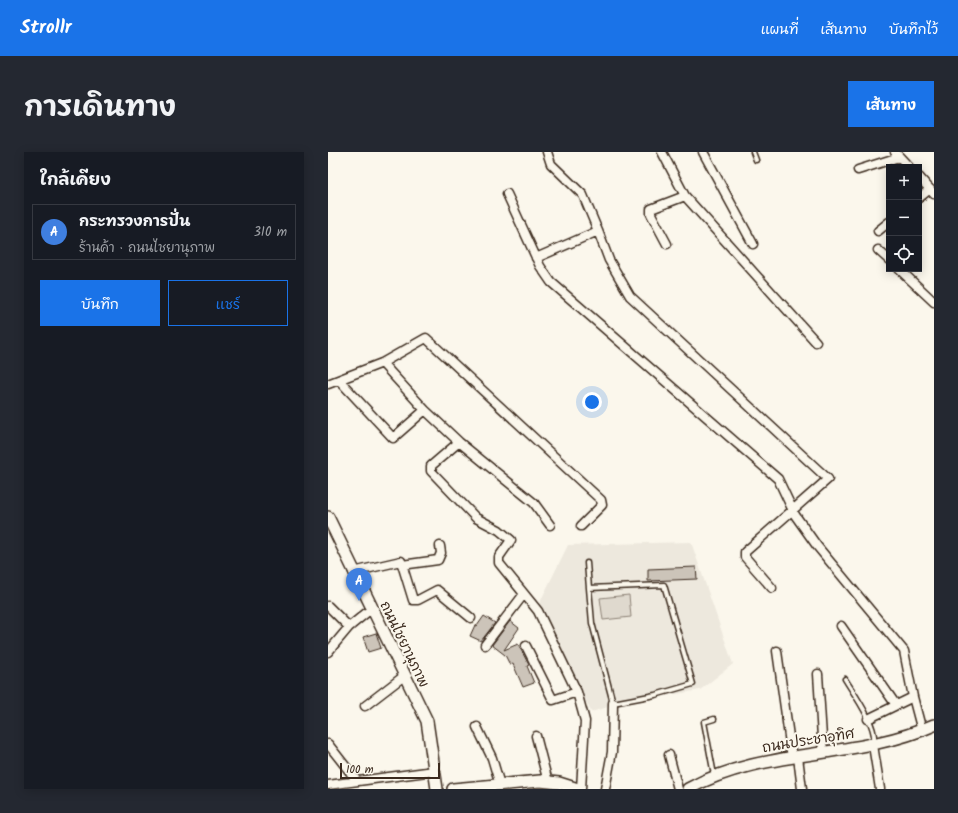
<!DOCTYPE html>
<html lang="th">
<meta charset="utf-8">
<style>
body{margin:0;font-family:Kalam,"Playpen Sans Thai",sans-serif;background:#242831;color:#f1f3f6}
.controls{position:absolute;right:12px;top:12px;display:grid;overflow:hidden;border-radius:0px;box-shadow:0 2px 10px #0003}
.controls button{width:36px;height:36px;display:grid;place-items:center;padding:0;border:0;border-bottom:1px solid #363941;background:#171b24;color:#f1f3f6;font:20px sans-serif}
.scale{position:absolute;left:12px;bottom:10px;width:100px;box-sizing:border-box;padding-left:4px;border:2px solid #3b2a1e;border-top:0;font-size:11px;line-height:14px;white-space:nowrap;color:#3b2a1e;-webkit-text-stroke:3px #fbf7ec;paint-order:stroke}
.you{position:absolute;left:264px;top:250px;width:14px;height:14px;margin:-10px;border:3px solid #fff;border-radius:50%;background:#1a73e8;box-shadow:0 0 0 6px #1a73e833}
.badge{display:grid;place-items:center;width:26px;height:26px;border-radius:50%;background:#1a73e8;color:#fff;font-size:13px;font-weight:700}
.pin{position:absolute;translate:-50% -33px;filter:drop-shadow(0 1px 2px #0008)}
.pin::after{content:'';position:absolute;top:21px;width:14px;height:12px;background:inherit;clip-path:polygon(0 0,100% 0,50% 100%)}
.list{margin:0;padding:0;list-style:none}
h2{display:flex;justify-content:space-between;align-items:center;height:52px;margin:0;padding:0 16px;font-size:17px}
h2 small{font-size:13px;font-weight:400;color:#9ea1a6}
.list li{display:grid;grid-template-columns:26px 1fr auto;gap:12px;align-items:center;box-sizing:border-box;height:56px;margin:0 8px 8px;padding:0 8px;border:1px solid #363941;border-radius:0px}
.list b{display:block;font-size:15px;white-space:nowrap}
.list p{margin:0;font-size:13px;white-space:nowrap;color:#9ea1a6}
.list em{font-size:13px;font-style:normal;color:#9ea1a6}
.actions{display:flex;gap:8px;padding:12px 16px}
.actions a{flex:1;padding:9px 0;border:1px solid #1a73e8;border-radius:0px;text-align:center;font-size:14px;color:#1a73e8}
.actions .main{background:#1a73e8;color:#fff}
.icon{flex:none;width:22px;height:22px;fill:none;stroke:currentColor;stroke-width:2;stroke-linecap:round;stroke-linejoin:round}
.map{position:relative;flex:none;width:606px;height:637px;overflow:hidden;border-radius:0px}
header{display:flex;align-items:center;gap:24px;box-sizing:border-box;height:56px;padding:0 20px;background:#1a73e8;color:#fff}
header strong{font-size:19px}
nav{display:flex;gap:22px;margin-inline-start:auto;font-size:14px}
.intro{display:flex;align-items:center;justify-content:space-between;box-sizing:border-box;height:96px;padding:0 24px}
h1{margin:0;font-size:28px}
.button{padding:10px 18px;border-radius:0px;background:#1a73e8;color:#fff;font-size:14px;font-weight:700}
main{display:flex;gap:24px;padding:0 24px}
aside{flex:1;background:#171b24;border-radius:0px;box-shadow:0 2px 10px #0003}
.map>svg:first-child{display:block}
</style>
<header>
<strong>Strollr</strong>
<nav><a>แผนที่</a><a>เส้นทาง</a><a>บันทึกไว้</a></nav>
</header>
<div class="intro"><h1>การเดินทาง</h1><a class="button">เส้นทาง</a></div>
<main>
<aside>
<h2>ใกล้เคียง<small></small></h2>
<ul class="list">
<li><span class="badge" style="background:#3f7fe0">A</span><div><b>กระทรวงการปั่น</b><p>ร้านค้า · ถนนไชยานุภาพ</p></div><em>310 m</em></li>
</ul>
<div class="actions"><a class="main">บันทึก</a><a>แชร์</a></div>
</aside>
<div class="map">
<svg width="606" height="637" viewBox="0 0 606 637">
<rect width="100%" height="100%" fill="#fbf7ec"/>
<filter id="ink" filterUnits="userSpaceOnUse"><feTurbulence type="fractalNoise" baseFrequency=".025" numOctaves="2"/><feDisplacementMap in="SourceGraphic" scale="8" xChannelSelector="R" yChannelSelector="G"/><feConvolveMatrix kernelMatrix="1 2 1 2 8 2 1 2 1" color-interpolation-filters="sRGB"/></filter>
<g filter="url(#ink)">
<!-- built -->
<path fill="#ede8dd" d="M363 390 405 512 372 538 290 552 263 560 211 452 240 393Z"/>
<!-- green -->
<path fill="#dfd9ce" stroke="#8d8276" d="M301 443 303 465 275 468 272 446Z"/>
<!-- building -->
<path fill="#ccc4b9" stroke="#3b2a1e" d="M368 415 369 427 320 429V417Z
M156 464 167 471 153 489 142 484 147 473 149 474Z
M182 469 191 476 176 498 190 492 201 513 199 514 206 531 195 535 185 512 182 513 177 503 164 493Z
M48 481 53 496 40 500 35 485Z"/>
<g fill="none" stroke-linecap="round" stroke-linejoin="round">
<!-- lane casing -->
<g stroke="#3b2a1e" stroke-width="7">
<path id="lane" d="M425 0 428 8
M259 411 261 436
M336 433 365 532 327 543 285 551 264 471 261 436Z
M517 527C526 542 549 573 546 591
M386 623 376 570 386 567"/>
</g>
<!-- street casing -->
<g stroke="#3b2a1e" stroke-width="11">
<path id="street" d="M334 0 357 44 488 190
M375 0 425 92
M567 0 581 15
M530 18 571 5
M591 25 606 42
M179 42 212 114 223 130 450 327 467 363 489 394 576 499 585 545 594 579
M591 46 602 37
M270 79 281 108 302 144 500 327 417 400V405L444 436
M550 79 561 70
M339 92 323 62V57L357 44
M550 98 561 108
M208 106 270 79 255 43 223 12 219 0
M571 117 606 150
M54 211 97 258 131 290 206 351 222 373
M11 228 65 286 97 258
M0 232 54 211 98 186 273 348 274 353 253 374
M131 290 103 314V319L148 366 171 378 183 388 171 405V411L210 459 249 540 257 569 253 637
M74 413 110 408 113 401 112 394
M25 420 73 409 85 448H90L109 438 143 466
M0 454 21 475
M513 474 568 553
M157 493 196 442
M198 494 225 548 249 540
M449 499 464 606
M0 500 21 475 43 457
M490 522 495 601
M37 554 76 524
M540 567 585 545
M149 575 164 606 172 633
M208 584 220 630
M0 592 29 629
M545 593 552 637
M341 603 350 637
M470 605 474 637
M0 633 106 619
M277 637 284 600 285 551"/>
</g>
<!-- secondary casing -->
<g stroke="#3b2a1e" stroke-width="14">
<path id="secondary" d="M0 365 99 569 109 637
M125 637 212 629 231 631 250 637
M360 637C436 595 528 608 606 573"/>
</g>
<!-- lane -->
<use href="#lane" stroke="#fbf7ec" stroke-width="4"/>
<!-- street -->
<use href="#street" stroke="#fbf7ec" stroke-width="8"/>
<!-- secondary -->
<use href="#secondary" stroke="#fbf7ec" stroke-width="11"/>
</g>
</g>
<g text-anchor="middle" stroke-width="4" stroke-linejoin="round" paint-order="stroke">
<!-- street labels -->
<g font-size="14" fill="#3b2a1e" stroke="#fbf7ec">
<text transform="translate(77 492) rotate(64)" y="5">ถนนไชยานุภาพ</text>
<text transform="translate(480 588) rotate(-9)" y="5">ถนนประชาอุทิศ</text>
</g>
</g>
</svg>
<div class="controls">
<button>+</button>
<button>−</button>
<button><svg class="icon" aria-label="locate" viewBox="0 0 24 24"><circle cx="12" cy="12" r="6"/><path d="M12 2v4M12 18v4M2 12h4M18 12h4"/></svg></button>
</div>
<div class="scale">100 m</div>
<div class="you"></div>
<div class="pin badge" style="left:31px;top:449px;background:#3f7fe0">A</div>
</div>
</main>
